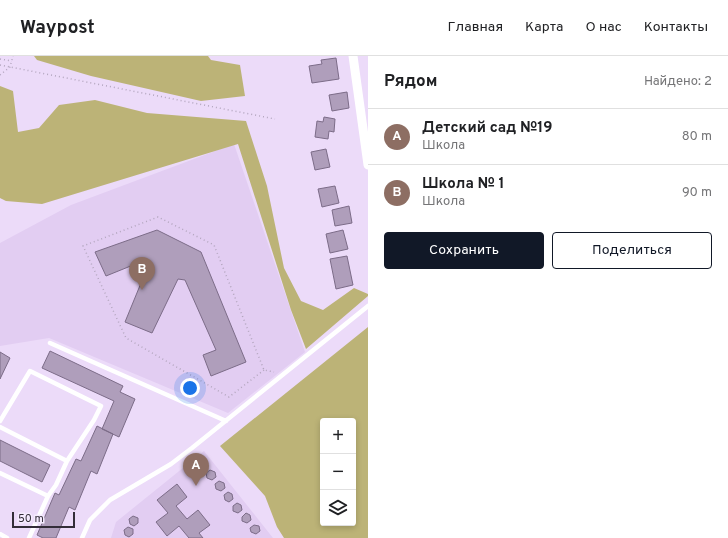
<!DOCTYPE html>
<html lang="ru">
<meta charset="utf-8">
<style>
body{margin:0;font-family:Overpass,sans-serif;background:#f6f6f6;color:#202124}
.controls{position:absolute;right:12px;bottom:12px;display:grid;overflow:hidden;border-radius:4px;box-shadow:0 2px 6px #0003}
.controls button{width:36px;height:36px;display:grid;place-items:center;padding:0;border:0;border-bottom:1px solid #e0e0e0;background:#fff;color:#202124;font:20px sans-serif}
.scale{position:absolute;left:12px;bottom:10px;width:63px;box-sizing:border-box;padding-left:4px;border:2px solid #332d38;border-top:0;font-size:11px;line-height:14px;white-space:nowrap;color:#332d38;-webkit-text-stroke:3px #f5ebfe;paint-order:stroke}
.you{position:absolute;left:190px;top:332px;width:14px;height:14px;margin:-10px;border:3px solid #fff;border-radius:50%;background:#1a73e8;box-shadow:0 0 0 6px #1a73e833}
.badge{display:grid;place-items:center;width:26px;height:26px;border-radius:50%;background:#111827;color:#fff;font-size:13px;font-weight:700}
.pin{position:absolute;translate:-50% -33px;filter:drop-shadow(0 1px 2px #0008)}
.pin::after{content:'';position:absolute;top:21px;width:14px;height:12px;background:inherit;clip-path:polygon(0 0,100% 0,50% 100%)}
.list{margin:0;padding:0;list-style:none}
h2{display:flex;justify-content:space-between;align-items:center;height:52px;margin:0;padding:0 16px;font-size:17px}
h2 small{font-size:13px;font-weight:400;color:#757577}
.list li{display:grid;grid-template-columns:26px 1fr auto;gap:12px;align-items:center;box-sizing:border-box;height:56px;padding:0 16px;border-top:1px solid #e0e0e0}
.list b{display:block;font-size:15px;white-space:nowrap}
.list p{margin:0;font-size:13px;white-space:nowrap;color:#757577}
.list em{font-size:13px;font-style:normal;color:#757577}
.actions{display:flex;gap:8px;padding:12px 16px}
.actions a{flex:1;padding:9px 0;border:1px solid #111827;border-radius:4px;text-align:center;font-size:14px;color:#111827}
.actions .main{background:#111827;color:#fff}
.icon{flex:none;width:22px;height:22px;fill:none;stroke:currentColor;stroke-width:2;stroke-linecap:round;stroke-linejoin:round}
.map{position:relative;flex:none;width:368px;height:482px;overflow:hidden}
header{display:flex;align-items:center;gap:24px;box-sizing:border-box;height:56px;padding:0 20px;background:#fff;border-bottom:1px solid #e0e0e0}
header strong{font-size:19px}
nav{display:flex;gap:22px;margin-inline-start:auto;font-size:14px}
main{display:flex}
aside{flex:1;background:#fff}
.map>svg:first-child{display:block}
</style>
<header>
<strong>Waypost</strong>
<nav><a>Главная</a><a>Карта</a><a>О нас</a><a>Контакты</a></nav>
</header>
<main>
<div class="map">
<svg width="368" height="482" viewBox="0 0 368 482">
<rect width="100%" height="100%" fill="#ecdbf9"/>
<!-- built -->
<path fill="#e2cdf2" d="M234 88 305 296 228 357 49 282 0 290V187L71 149Z
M204 395 273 482H111L116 466Z"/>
<!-- green -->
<path fill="#bcb377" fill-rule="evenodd" d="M34 0H208L211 4 240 9 245 40 201 45 91 20 37 4Z
M0 30 13 35 18 76 39 72 59 49 95 44 147 57 246 65 267 130 284 212 301 245 323 254 354 232 368 238V240L306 293 291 254 238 88 42 148 6 145 0 142Z
M368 271V482H284L277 471 265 440 220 390ZM323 365H353V467H323Z"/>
<!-- building -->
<path fill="#af9ebb" stroke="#7c6c88" d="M336 2 339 23 312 27 309 10 322 8 321 4Z
M347 36 349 52 332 55 329 39Z
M324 61 335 63 334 76 329 75 328 83 315 81 317 65 323 66Z
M326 93 330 111 315 114 311 96Z
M335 130 339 147 322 151 318 133Z
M349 150 352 167 335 170 332 154Z
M157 174 201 196 246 306 211 320 203 299 216 294 185 224 178 223 152 277 125 266 148 210 143 205 106 220 95 196Z
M343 174 348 193 330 197 326 178Z
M347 200 353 229 336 233 330 203Z
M50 295 123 330 120 336 135 343 119 381 102 373 114 345 42 312Z
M0 296 10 302 0 323Z
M97 370 113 378 97 418 91 415 75 454 69 451 56 482H43L37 479 55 437 59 439 76 403 81 405Z
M0 384 50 409 42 426 0 405Z
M202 404 206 405 207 410 203 413 199 411 198 407Z
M210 414 215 416 216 421 212 424 207 422 206 417Z
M219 425 224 427 225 432 221 435 216 433 215 428Z
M177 428 187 441 176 450 187 463 198 454 210 469 199 477 203 482H189L179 470 167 480 156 466 168 457 157 444Z
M228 436 232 438 233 443 229 446 225 444 224 439Z
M237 447 241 449 242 454 238 457 233 455V450Z
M246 457 250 459 251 464 247 467 242 465V461Z
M133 460 138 462V467L134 470 130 468 129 463Z
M254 469 259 470 260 475 256 478 251 476 250 472Z
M128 471 133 473V478L129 481 125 479 124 474Z"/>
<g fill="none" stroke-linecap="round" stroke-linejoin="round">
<!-- path -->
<path stroke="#b3a6be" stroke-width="1.5" stroke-dasharray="1 3" stroke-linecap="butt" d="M0 3 12 5
M0 9 275 63
M0 19 10 11 13 0
M264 314 229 341 126 282 83 190 158 161 214 189 264 314 274 316"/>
<!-- service -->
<path stroke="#fff" stroke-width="4.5" d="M50 287 226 365
M0 365 30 315 101 350 94 364 67 405 56 429 48 440 29 482
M0 371 67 405
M0 417 48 440
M0 478 7 482
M82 482 90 464 110 444 171 408 192 392 368 250"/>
<!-- minor -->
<path stroke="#fff" stroke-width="9" d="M353 0 368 109"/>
</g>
</svg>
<div class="controls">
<button>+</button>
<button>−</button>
<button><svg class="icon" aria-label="layers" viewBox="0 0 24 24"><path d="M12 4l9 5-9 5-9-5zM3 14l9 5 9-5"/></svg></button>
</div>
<div class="scale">50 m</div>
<div class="you"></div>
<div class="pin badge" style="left:196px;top:430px;background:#8d6e63">A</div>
<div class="pin badge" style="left:142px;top:234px;background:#8d6e63">B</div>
</div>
<aside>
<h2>Рядом<small>Найдено: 2</small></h2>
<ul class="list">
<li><span class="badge" style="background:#8d6e63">A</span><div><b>Детский сад №19</b><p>Школа</p></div><em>80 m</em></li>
<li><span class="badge" style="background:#8d6e63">B</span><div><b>Школа № 1</b><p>Школа</p></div><em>90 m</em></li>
</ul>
<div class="actions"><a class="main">Сохранить</a><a>Поделиться</a></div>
</aside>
</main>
